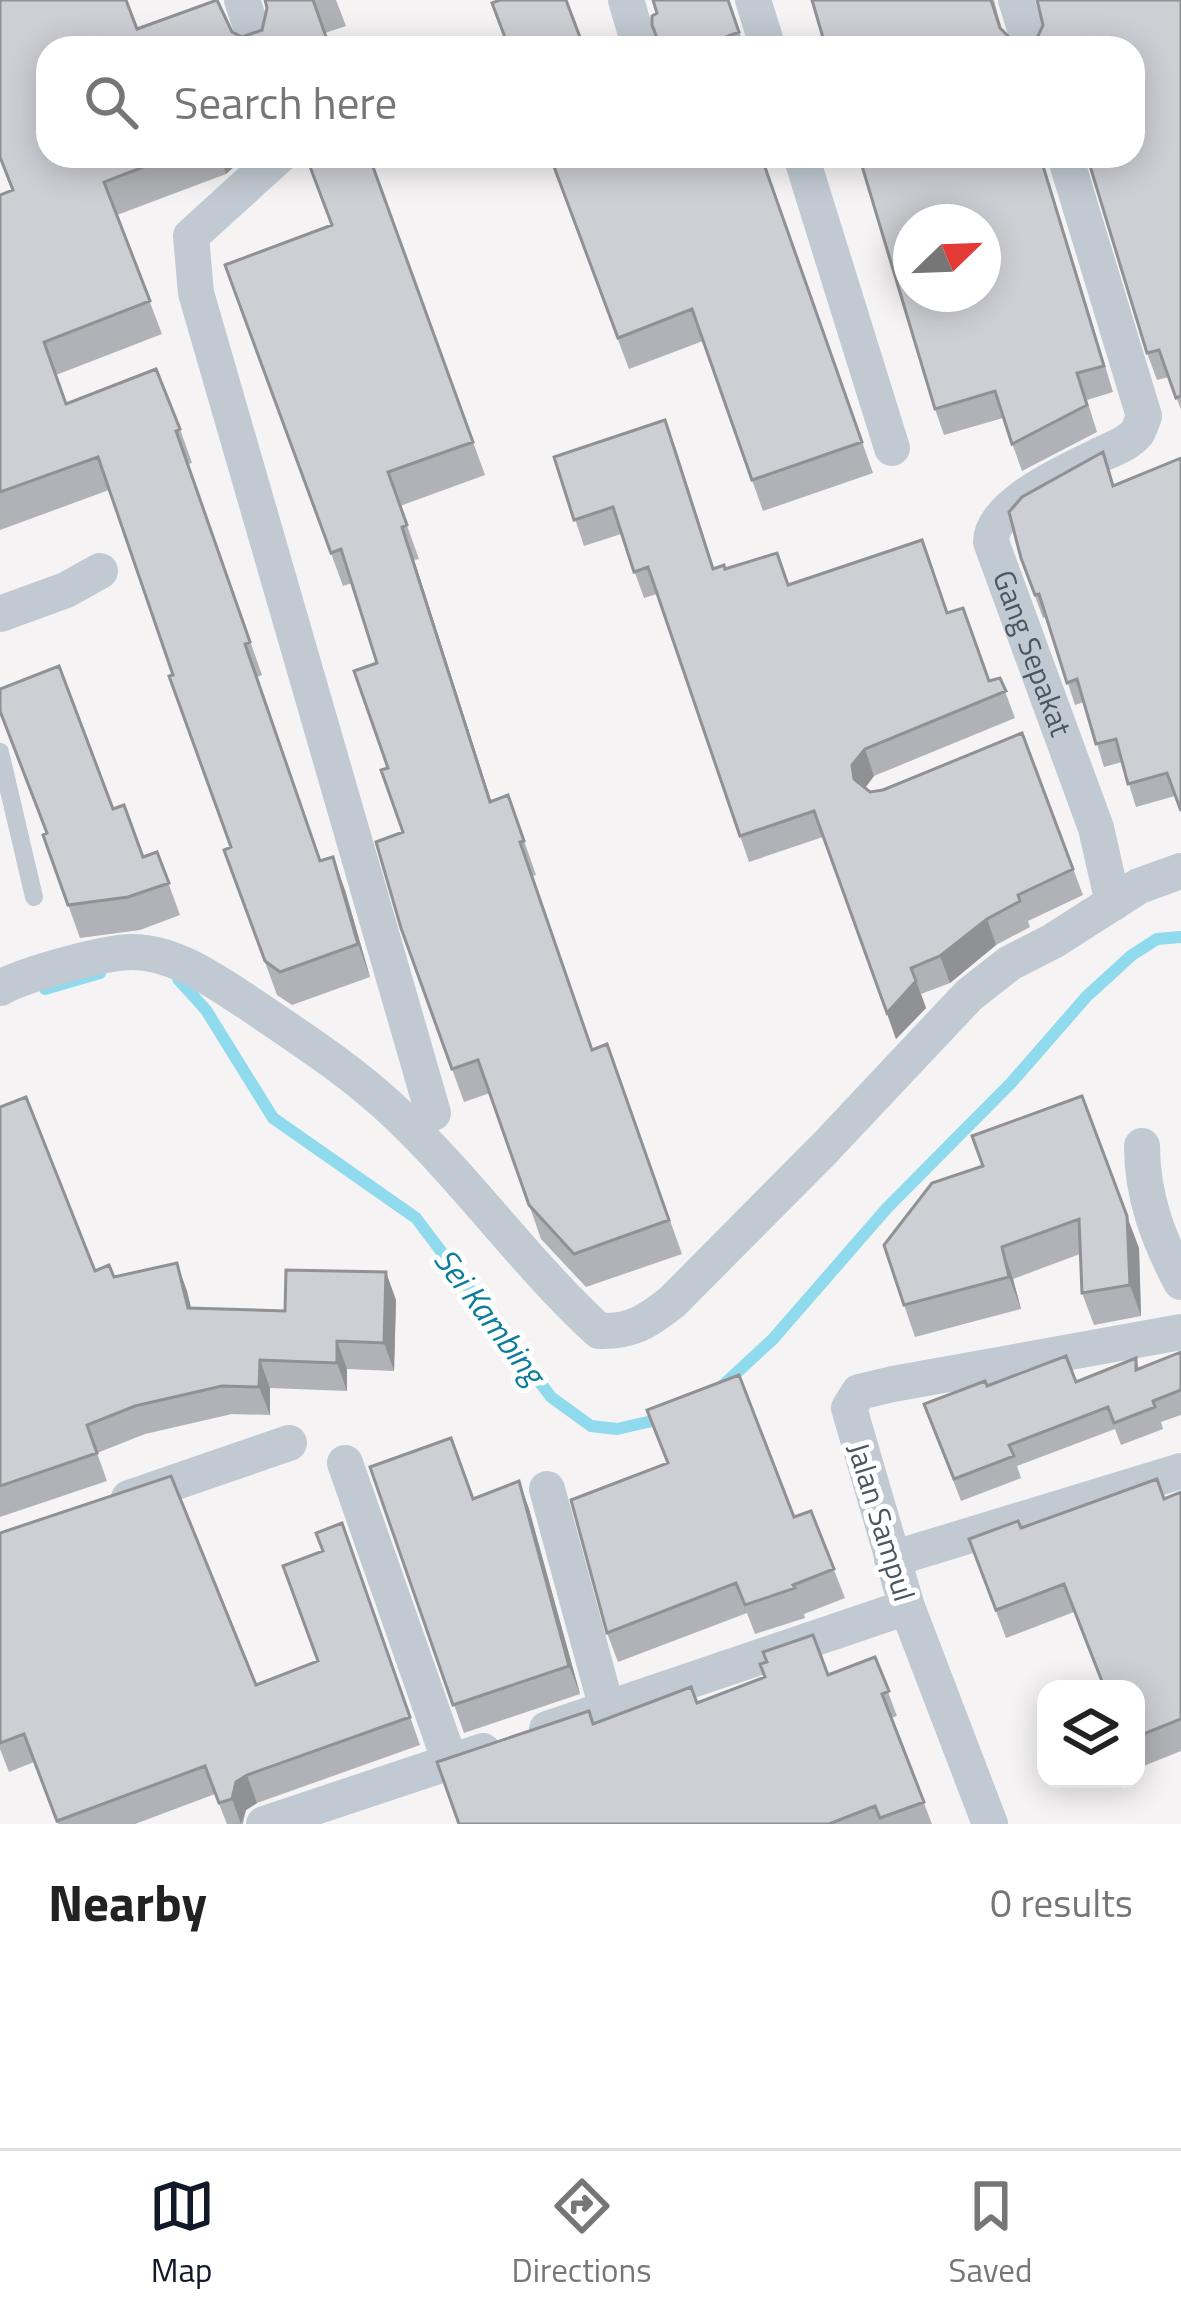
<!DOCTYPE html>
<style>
body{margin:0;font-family:"Titillium Web",sans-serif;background:#f2f2f2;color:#222}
.controls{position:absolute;right:36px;bottom:36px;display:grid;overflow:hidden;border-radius:24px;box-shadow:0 6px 30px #0003}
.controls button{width:108px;height:108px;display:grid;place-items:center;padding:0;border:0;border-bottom:3px solid #e0e0e0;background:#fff;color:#222;font:60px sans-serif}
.compass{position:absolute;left:893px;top:204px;width:108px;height:108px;border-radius:50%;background:#fff;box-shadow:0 6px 30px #0003;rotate:67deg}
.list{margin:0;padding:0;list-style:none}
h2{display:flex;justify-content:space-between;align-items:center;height:156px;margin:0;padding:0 48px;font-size:51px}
h2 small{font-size:39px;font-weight:400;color:#767676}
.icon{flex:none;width:66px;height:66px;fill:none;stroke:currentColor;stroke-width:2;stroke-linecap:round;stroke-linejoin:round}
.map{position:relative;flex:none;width:1181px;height:1824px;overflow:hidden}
.search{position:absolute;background:#fff;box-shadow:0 6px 30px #0003;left:36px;right:36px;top:36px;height:132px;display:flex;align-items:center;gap:30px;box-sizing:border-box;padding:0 42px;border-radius:36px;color:#767676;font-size:45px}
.sheet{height:324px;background:#fff}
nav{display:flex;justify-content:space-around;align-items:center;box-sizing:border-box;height:168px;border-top:3px solid #e0e0e0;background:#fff;font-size:33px;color:#767676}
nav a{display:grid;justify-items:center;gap:6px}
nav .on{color:#111827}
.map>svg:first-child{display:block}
</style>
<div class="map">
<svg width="1181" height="1824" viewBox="0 0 1181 1824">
<rect width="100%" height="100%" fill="#f5f3f3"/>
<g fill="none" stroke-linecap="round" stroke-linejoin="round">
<!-- stream -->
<path stroke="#90daee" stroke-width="12" d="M178 979 206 1010 273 1118 416 1218 551 1397 591 1426 617 1429 665 1418
M45 989 100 973
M719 1389 773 1339 887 1208 1011 1083 1087 996 1132 955 1157 939 1181 937"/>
<!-- lane -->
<path stroke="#c1cad2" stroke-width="18" d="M0 752 34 897"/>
<!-- street -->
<g stroke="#c1cad2" stroke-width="36">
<path d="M242 0 258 48"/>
<path d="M626 0 640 48"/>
<path d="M753 0 768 48"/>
<path d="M1016 0 1031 48"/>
<path d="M279 156 191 236 196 293 433 1113"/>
<path d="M801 156 892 448"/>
<path id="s1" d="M1065 156 1144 416C1142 421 1140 428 1137 433 1127 445 1109 450 1096 457 1065 472 991 505 991 542L1096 828 1113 903"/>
<path d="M0 614 66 590 100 571"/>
<path d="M0 988C23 975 104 952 132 952 174 952 213 980 247 1002 299 1037 356 1074 400 1117 471 1185 527 1265 599 1331 631 1332 647 1322 672 1302L824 1149 969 995 1010 963 1053 941 1139 886 1181 871"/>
<path d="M1142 1146C1142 1196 1158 1238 1181 1282"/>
<path d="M345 1463 450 1762"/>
<path d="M547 1489 607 1709"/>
<path d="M129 1498 289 1443"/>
<path d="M892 1559 1181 1471"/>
<path d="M547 1729 907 1607"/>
<path d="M264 1824 483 1751"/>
<path d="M990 1824 907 1607 849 1408 859 1392 893 1384 1181 1332"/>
</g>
</g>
<!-- wall -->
<path fill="#b0b2b7" d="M0 0 137 29 232 32 242 37 262 30 267 8 265 0H336L346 26 325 33 48 156H246L226 174 117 215 162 334 56 375 67 404 180 429 192 463 188 464 262 675 257 677 321 861 345 890 370 977 292 1005 277 995 224 850 231 847 109 490 0 530V195L12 191 0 160Z
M728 0 745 48H660L657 13Z
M812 0H994L1002 30 1015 43 1029 42 1181 0V410L1169 377 1157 380 1147 353 1133 48H826Z
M370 156 485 475 400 506 419 559 414 560 491 801 508 795 536 875 532 876 592 1049 607 1044 682 1254 586 1287 541 1239 490 1093 464 1102 401 928 403 832 388 768 377 663 352 583 343 586 225 265 332 225Z
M549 156H762L873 473 763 511 703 341 629 369Z
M1043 163 1113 392 1087 400 1097 432 1022 471 1003 418 944 435 935 409Z
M675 446 714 568 789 584 948 613 989 681 1000 678 1015 718 874 776 865 788 870 792 883 790 1022 733 1083 895 1028 921 1030 927 996 945 950 983 921 994 926 1008 896 1039 823 837 749 862 657 594 644 598 621 534 584 546 554 457Z
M1103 452 1175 796 1136 807 1122 762 1104 767 1084 702 1075 705 1046 617 1043 618 1021 558Z
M113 809 143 857 157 852 180 915 140 930 80 938 43 835Z
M0 1107 95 1271 114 1277 187 1291 191 1309 285 1311 396 1300 394 1371 347 1369V1391L270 1388V1415L232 1414 145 1434 97 1453 107 1481 0 1517Z
M983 1166 1139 1248 1141 1316 1094 1325 1082 1293 1080 1254 1013 1279 1021 1309 915 1337 904 1305Z
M1181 1352V1415L1161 1422 1163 1429 1121 1445 1115 1429 1017 1466 1021 1478 961 1501 924 1404 987 1386 1076 1382 1136 1358 1139 1369Z
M370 1467 473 1499 519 1481 529 1509 580 1694 464 1733Z
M1181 1492V1751L1136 1769V1689L1074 1612 1006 1638 969 1539 1164 1499Z
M811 1511 845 1598 804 1614 805 1618 755 1634 747 1613 618 1662 607 1633 794 1517Z
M342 1523 420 1745 257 1803 246 1810 243 1824H227L215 1794 135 1824H58L34 1762 9 1772 0 1749V1533L256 1685 318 1661 322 1552Z
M875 1657 897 1716 891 1718 932 1824H459L594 1724 828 1675Z"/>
<!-- shaded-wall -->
<path fill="#909195" d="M220 156H246L226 174Z
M1040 156H1045L1043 163 1113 392Z
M402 527 414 560 502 835 490 802Z
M865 749 874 776 862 792 854 779 852 765Z
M333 857 345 890 370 977 358 944Z
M987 919 996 945 950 983 940 956Z
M916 981 926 1008 896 1039 887 1013Z
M1127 1216 1139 1248 1141 1316 1130 1285Z
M1002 1247 1013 1279 1021 1309 1009 1277Z
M177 1263 187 1291 198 1336 188 1308Z
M386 1272 396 1300 394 1371 384 1343Z
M337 1341 347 1369V1391L337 1363Z
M260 1360 270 1388V1415L259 1387Z
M519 1481 529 1509 580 1694 569 1666Z
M247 1775 257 1803 246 1810 241 1824 232 1799 236 1782Z"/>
<!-- building -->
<path fill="#cdcfd5" stroke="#909195" stroke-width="3" fill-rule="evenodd" d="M0 0H126L137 29 217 0 232 32 242 37 262 30 267 8 265 0H313L330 48H48V156H172L104 182 150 301 44 342 66 404 156 369 180 429 176 431 250 642 245 644 320 861 333 857 358 944 280 972 265 961 224 850 231 847 169 676 173 675 98 457 0 492V195L13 190 0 157Z
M500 0H566L584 48H509L492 3Z
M653 0H728L739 32 697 48H661L652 25V16L657 13Z
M812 0H991L1000 28 1015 43 1029 42 1038 36 1043 25 1037 0H1181V396L1176 398 1159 350 1147 353 1087 156H1133V48H826Z
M306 156H369L473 442 388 472 407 525 402 527 490 802 508 795 524 841 520 842 592 1050 607 1044 669 1220 574 1254 529 1205 478 1060 452 1069 401 928 376 842 403 832 381 770 388 768 354 671 377 663 341 549 331 553 225 265 332 225Z
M550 156H761L862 442 752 480 692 309 618 338Z
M859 156H1040L1104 366 1077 373 1087 405 1012 444 995 391 935 409ZM911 222H983V294H911Z
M665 420 713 569 724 565 725 569 777 553 788 585 922 540 947 613 963 608 989 681 1000 678 1006 691 865 749 852 765 854 779 870 792 883 790 1022 733 1073 869 1018 895 1020 901 987 919 940 956 911 968 916 981 887 1013 814 811 740 836 648 567 634 572 613 507 574 520 554 457Z
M1103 452 1113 486 1181 458V811L1167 773 1128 784 1116 739 1096 744 1077 679 1067 683 1039 594 1035 595 1021 558 1009 512 1022 497Z
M59 666 113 809 124 805 143 857 157 852 169 883 128 897 68 905 43 835 47 833 0 711V689Z
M1082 1096 1127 1216 1130 1285 1082 1293 1079 1219 1002 1247 1009 1277 904 1305 884 1245 932 1183 983 1166 972 1136Z
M26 1097 95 1271 109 1265 114 1277 177 1263 188 1308 285 1311 286 1270 386 1272 384 1343 337 1341V1363L260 1360 259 1387 222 1386 135 1406 87 1425 97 1453 0 1486V1107Z
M1181 1352V1390L1153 1401 1155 1407 1114 1423 1108 1407 1009 1445 1014 1456 954 1479 924 1404 985 1381 987 1386 1066 1356 1076 1382 1136 1358V1370Z
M739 1375 794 1517 811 1511 834 1569 793 1585 795 1588 745 1605 736 1583 607 1633 571 1500 668 1463 647 1410Z
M451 1438 473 1499 519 1481 569 1666 453 1705 370 1467Z
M171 1476 256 1685 318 1661 283 1566 323 1551 316 1533 342 1523 410 1717 247 1775 236 1782 232 1799 219 1803 205 1766 57 1821 24 1734 0 1743V1533Z
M1157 1479 1164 1499 1181 1492V1719L1136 1737V1689H1105L1064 1584 996 1610 969 1539 1018 1521 1021 1528Z
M813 1635 828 1675 875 1657 889 1691 882 1694 924 1802 880 1818 875 1806 829 1824H459L437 1762 589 1711 593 1724 691 1687 697 1703 765 1677 760 1664 767 1662 763 1652Z"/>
<g text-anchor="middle" stroke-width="10" stroke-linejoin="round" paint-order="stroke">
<!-- street labels -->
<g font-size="30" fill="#4a5661" stroke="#fff">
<text dy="10" stroke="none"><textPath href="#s1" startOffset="597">Gang Sepakat</textPath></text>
<text transform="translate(881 1522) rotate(73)" y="10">Jalan Sampul</text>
</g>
<!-- water labels -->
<g font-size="33" font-style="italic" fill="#0c7c9b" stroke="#fff">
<text transform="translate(490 1316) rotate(53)" y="12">Sei Kambing</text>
</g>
</g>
</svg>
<div class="controls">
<button><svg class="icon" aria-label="layers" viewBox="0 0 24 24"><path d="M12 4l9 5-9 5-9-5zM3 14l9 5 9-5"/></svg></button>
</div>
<svg class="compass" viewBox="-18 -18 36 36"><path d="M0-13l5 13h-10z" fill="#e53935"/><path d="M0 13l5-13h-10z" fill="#767676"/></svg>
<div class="search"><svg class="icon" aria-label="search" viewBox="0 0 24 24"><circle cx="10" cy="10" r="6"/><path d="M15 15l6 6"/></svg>Search here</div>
</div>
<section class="sheet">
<h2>Nearby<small>0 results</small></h2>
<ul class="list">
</ul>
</section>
<nav>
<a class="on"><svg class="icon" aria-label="map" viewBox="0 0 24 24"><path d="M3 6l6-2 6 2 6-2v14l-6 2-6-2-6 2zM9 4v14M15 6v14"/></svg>Map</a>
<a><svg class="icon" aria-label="directions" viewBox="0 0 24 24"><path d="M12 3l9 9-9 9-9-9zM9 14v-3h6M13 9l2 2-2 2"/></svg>Directions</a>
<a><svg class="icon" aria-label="saved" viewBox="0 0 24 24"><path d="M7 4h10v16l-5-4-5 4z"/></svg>Saved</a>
</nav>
